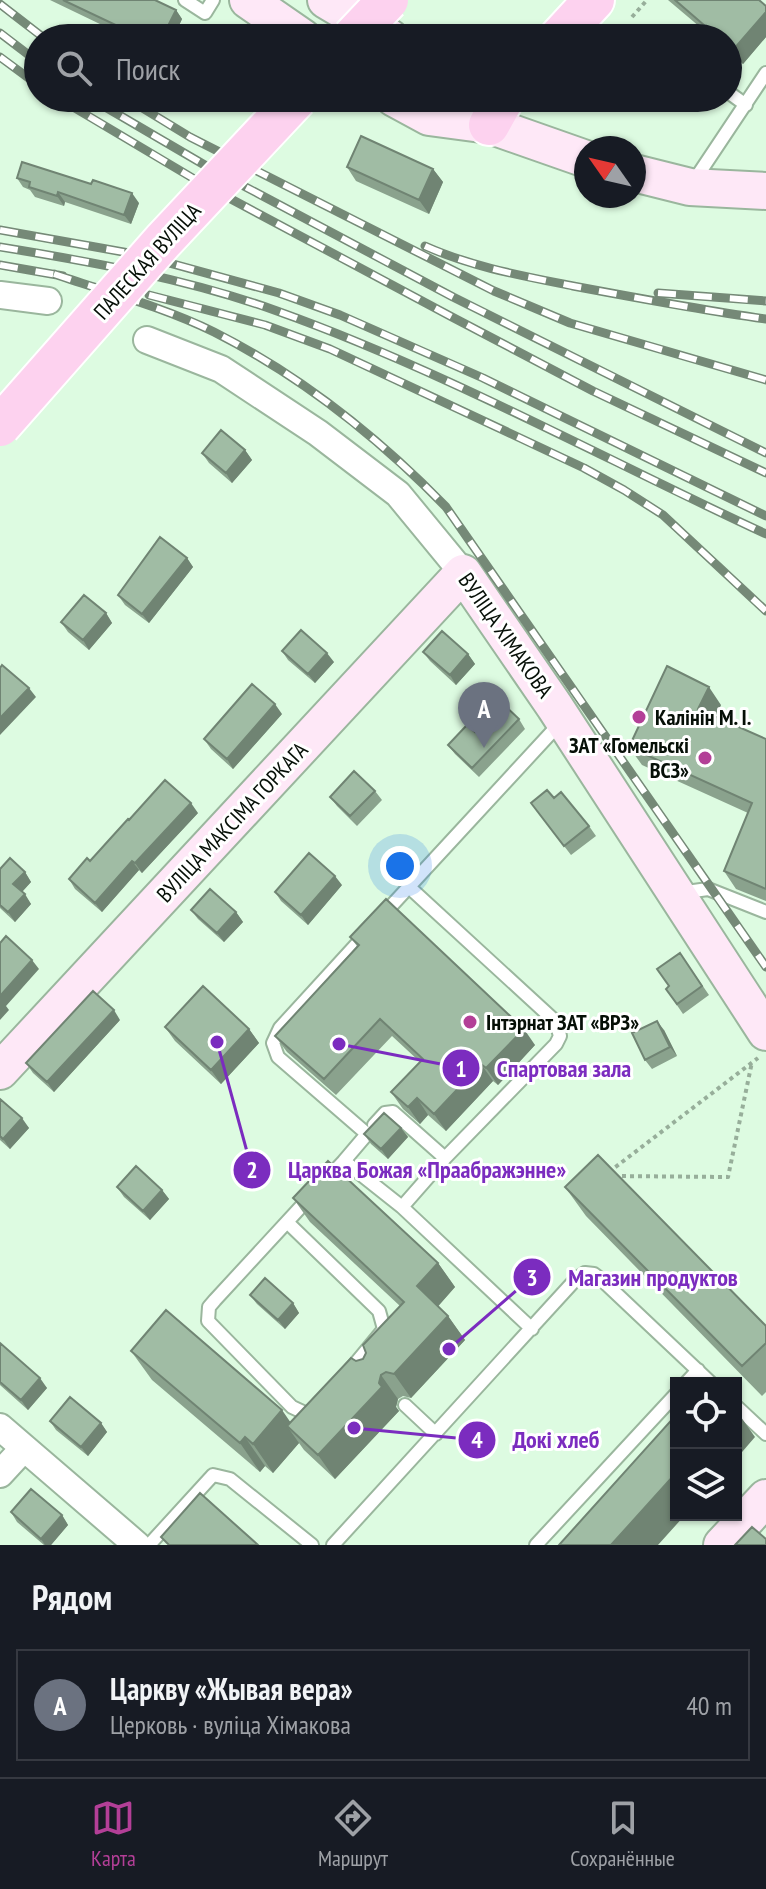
<!DOCTYPE html>
<html lang="ru">
<meta charset="utf-8">
<style>
body{margin:0;font-family:"PT Sans Narrow",sans-serif;background:#20242c;color:#f1f3f6}
.controls{position:absolute;right:24px;bottom:24px;display:grid;overflow:hidden;border-radius:0px;box-shadow:0 2px 6px #0004}
.controls button{width:72px;height:72px;display:grid;place-items:center;padding:0;border:0;border-bottom:2px solid #363941;background:#171b24;color:#f1f3f6;font:40px sans-serif}
.compass{position:absolute;left:574px;top:136px;width:72px;height:72px;border-radius:50%;background:#171b24;box-shadow:0 2px 6px #0004;rotate:304deg}
.you{position:absolute;left:400px;top:866px;width:28px;height:28px;margin:-20px;border:6px solid #fff;border-radius:50%;background:#1a73e8;box-shadow:0 0 0 12px #1a73e833}
.badge{display:grid;place-items:center;width:52px;height:52px;border-radius:50%;background:#b33f97;color:#fff;font-size:26px;font-weight:700}
.pin{position:absolute;translate:-50% -66px;filter:drop-shadow(0 2px 4px #0008)}
.pin::after{content:'';position:absolute;top:42px;width:28px;height:24px;background:inherit;clip-path:polygon(0 0,100% 0,50% 100%)}
.list{margin:0;padding:0;list-style:none}
h2{display:flex;justify-content:space-between;align-items:center;height:104px;margin:0;padding:0 32px;font-size:34px}
h2 small{font-size:26px;font-weight:400;color:#9ea1a6}
.list li{display:grid;grid-template-columns:52px 1fr auto;gap:24px;align-items:center;box-sizing:border-box;height:112px;margin:0 16px 16px;padding:0 16px;border:2px solid #363941;border-radius:0px}
.list b{display:block;font-size:30px;white-space:nowrap}
.list p{margin:0;font-size:26px;white-space:nowrap;color:#9ea1a6}
.list em{font-size:26px;font-style:normal;color:#9ea1a6}
.icon{flex:none;width:44px;height:44px;fill:none;stroke:currentColor;stroke-width:2;stroke-linecap:round;stroke-linejoin:round}
.map{position:relative;flex:none;width:766px;height:1545px;overflow:hidden}
.search{position:absolute;background:#171b24;box-shadow:0 2px 6px #0004;left:24px;right:24px;top:24px;height:88px;display:flex;align-items:center;gap:20px;box-sizing:border-box;padding:0 28px;border-radius:44px;color:#9ea1a6;font-size:30px}
.sheet{height:232px;background:#171b24}
nav{display:flex;justify-content:space-around;align-items:center;box-sizing:border-box;height:112px;border-top:2px solid #363941;background:#171b24;font-size:22px;color:#9ea1a6}
nav a{display:grid;justify-items:center;gap:4px}
nav .on{color:#b33f97}
.map>svg:first-child{display:block}
</style>
<div class="map">
<svg width="766" height="1545" viewBox="0 0 766 1545">
<rect width="100%" height="100%" fill="#ddfbe1"/>
<g fill="none" stroke-linecap="round" stroke-linejoin="round">
<!-- lane casing -->
<g stroke="#9ab69d" stroke-width="16">
<path id="lane" d="M185 0 205 13 213 0
M647 35 652 38
M728 92 746 105
M694 181 766 73
M679 893 708 889 766 912
M381 917 561 722
M374 1125 385 1113 393 1112 445 1158 556 1044 560 1036 556 1022 409 887
M344 1161 367 1134 278 1057 273 1043 280 1028 366 934
M327 1179 344 1161 402 1207 532 1329
M309 1198 215 1300 209 1307 208 1321 292 1407 307 1414 313 1410
M402 1207 445 1158
M287 1222 379 1311 384 1329 350 1370
M686 1383 698 1370
M405 1405 436 1434
M736 1406 766 1434
M149 1545 213 1475 230 1479 312 1545
M333 1545 576 1279 585 1273 594 1274 603 1281 711 1383
M536 1545 676 1394"/>
</g>
<!-- street casing -->
<g stroke="#9ab69d" stroke-width="30">
<path id="street" d="M0 295 48 301
M147 340 221 369 318 433 398 494 463 573
M0 1427 137 1545
M0 1474 24 1448"/>
</g>
<!-- secondary casing -->
<g stroke="#9ab69d" stroke-width="40">
<path id="secondary" d="M248 0 303 38
M326 0 390 38
M394 98 429 117 489 125 586 159
M634 173 690 187 766 191
M0 1071 463 573 555 707 766 1032
M722 1545 766 1498"/>
</g>
<!-- primary casing -->
<g stroke="#fff" stroke-width="44">
<path id="primary" d="M559 38 594 0
M489 125 504 98"/>
</g>
<!-- path -->
<path stroke="#97ae9a" stroke-width="4" stroke-dasharray="4 4" stroke-linecap="butt" d="M632 17 647 0
M609 1172 758 1058
M614 1176 728 1177 752 1062"/>
<!-- lane -->
<use href="#lane" stroke="#fff" stroke-width="12"/>
<!-- street -->
<use href="#street" stroke="#fff" stroke-width="26"/>
<!-- secondary -->
<use href="#secondary" stroke="#fee8f7" stroke-width="36"/>
<!-- primary -->
<use href="#primary" stroke="#fdd2ef" stroke-width="40"/>
<!-- rail casing -->
<g stroke="#758977" stroke-width="9">
<path id="rail" d="M0 4 44 38
M0 33 38 62
M0 57 38 85
M58 98 201 183 452 317 593 391 766 473
M90 98 208 167 453 297 766 453
M126 98 190 137 494 291 570 323 766 380
M0 230 140 255 279 293 340 315 483 378 766 516
M425 246C472 267 523 276 573 286 637 298 701 310 766 319
M0 247C93 262 188 279 277 311 445 371 604 459 766 534
M0 265 63 276
M54 274C107 292 163 307 214 332 301 376 379 438 446 507L766 967
M658 293 766 301
M149 295 265 325 330 349 584 468 624 490 663 515 766 611"/>
</g>
<!-- rail -->
<use href="#rail" stroke="#fff" stroke-width="6" stroke-dasharray="18" stroke-linecap="butt"/>
<!-- primary-bridge casing -->
<g stroke="#fff" stroke-width="44" stroke-linecap="butt">
<path id="primary-bridge" d="M352 38 388 0
M0 426 163 241 297 98"/>
</g>
<!-- primary-bridge -->
<use href="#primary-bridge" stroke="#fdd2ef" stroke-width="40"/>
</g>
<!-- wall -->
<path fill="#8aa28d" d="M50 0H155L176 10 182 19 173 38H129Z
M668 0H759L766 6V37L743 64 728 51V38H713Z
M347 167 433 169 443 182 429 214 356 181Z
M17 178 139 203 131 224 65 202 64 206 35 197 30 190 23 187Z
M245 450 252 460 232 483 209 463 202 453Z
M187 558 193 567 149 623 125 605 118 595Z
M106 613 112 623 89 650 68 632 61 622Z
M282 651 334 662 315 683 288 660Z
M423 652 468 654 475 664 456 685 430 661Z
M721 705 715 717 766 739V901L736 889 724 871 748 813 642 765 629 747Z
M282 714 233 769 211 749 204 739Z
M519 719 525 729 479 777 455 754 448 745 475 732Z
M375 791 382 800 357 826 337 806 330 797Z
M554 798 589 826 596 836 571 855 531 803Z
M198 813 142 873 139 870 102 912 75 889 69 879 90 861 129 820Z
M0 869 25 872 31 882 22 892 31 904 15 922 0 908Z
M342 885 308 925 281 901 275 892Z
M191 910 236 912 243 922 224 942 198 919Z
M350 937 535 1045 498 1085 493 1081 446 1131 428 1115 420 1124 403 1109 391 1092 420 1062 392 1036 336 1095 287 1052 275 1036 357 946Z
M680 953 709 995 683 1014 666 989 669 986Z
M120 1020 54 1092 33 1073 26 1063Z
M165 1027 249 1029 259 1043 221 1084 175 1041Z
M664 1030 677 1056 652 1069 645 1060Z
M0 1099 29 1128 10 1149 0 1140Z
M401 1128 408 1137 388 1159 371 1144 364 1134Z
M117 1187 162 1190 169 1199 150 1220 124 1197Z
M565 1187 766 1326V1392L762 1396 586 1216Z
M293 1198 438 1263 455 1287 438 1306 448 1316 465 1340 411 1398 403 1396 398 1399 396 1407 399 1411 335 1479 304 1450 299 1443 273 1473 265 1466 260 1472 152 1380 131 1351 291 1422 356 1361 363 1359 400 1306 310 1222Z
M250 1295 293 1303 299 1313 285 1329 257 1304Z
M0 1343 47 1388 28 1410 0 1385Z
M50 1421 101 1423 107 1432 88 1456 56 1430Z
M11 1512 62 1515 68 1525 51 1545H44L17 1522Z"/>
<!-- shaded-wall -->
<path fill="#708473" d="M176 10 182 19 173 38H169L165 32Z
M766 12V37L743 64 733 50Z
M159 29 165 38H155Z
M433 169 443 182 429 214 419 200Z
M58 192 65 202 64 206 57 196Z
M132 193 139 203 131 224 124 215Z
M245 450 252 460 232 483 226 473Z
M187 558 193 567 149 623 142 614Z
M106 613 112 623 89 650 83 640Z
M327 653 334 662 315 683 308 674Z
M468 654 475 664 456 685 450 675Z
M709 687 721 705 710 727 698 709Z
M29 688 36 697 0 735V718Z
M275 704 282 714 233 769 227 759Z
M191 803 198 813 142 873 135 863Z
M132 861 139 870 102 912 95 903Z
M25 872 31 882 20 894 13 884Z
M335 876 342 885 308 925 301 915Z
M25 894 31 904 15 922 8 912Z
M236 912 243 922 224 942 217 933Z
M32 960 39 969 6 1006 9 1010 0 1020V996Z
M114 1010 120 1020 54 1092 47 1082Z
M657 1021 664 1030 677 1056 670 1047Z
M249 1029 259 1043 221 1084 211 1070Z
M524 1029 535 1045 498 1085 486 1068Z
M481 1064 493 1081 446 1131 434 1114Z
M417 1098 428 1115 420 1124 408 1107Z
M22 1118 29 1128 10 1149 3 1139Z
M401 1128 408 1137 388 1159 381 1149Z
M162 1190 169 1199 150 1220 143 1211Z
M438 1263 455 1287 434 1311 417 1286Z
M293 1303 299 1313 285 1329 278 1320Z
M448 1316 465 1340 411 1398 394 1374Z
M381 1375 398 1399 396 1407 399 1411 335 1479 318 1455 379 1383Z
M40 1378 47 1388 28 1410 21 1400Z
M282 1410 302 1439 287 1426 299 1443 273 1473 253 1444Z
M736 1410 755 1437 736 1459Z
M101 1423 107 1432 88 1456 81 1447Z
M245 1437 265 1466 260 1472 240 1443Z
M676 1473V1515H685L658 1545H611Z
M62 1515 68 1525 51 1545H45L41 1539Z"/>
<!-- building -->
<path fill="#a0bca4" stroke="#708473" stroke-width="2" d="M63 0H155L176 10 165 32 159 29 155 38H143Z
M675 0H759L766 6V12L733 50 728 45V38H719Z
M361 136 433 169 419 200 347 167Z
M22 162 91 184 93 180 132 193 124 215 58 192 57 196 29 187 30 182 17 178Z
M221 430 245 450 226 473 202 453Z
M160 537 187 558 142 614 118 595Z
M84 595 106 613 83 640 61 622Z
M301 630 327 653 308 674 282 651Z
M442 631 468 654 450 675 423 652Z
M2 665 29 688 0 718V668Z
M667 666 709 687 698 709 766 739V889L724 871 752 803 629 747Z
M252 684 275 704 227 759 204 739Z
M502 703 519 719 472 768 448 745 467 725 475 732Z
M354 771 375 791 350 816 330 797Z
M165 780 191 803 135 863 132 861 95 903 69 879 87 858 90 861 128 819 129 820Z
M547 790 554 798 561 792 589 826 564 846 531 803Z
M309 853 335 876 301 915 275 892Z
M10 858 25 872 13 884 25 894 8 912 0 905V869Z
M210 889 236 912 217 933 191 910Z
M386 899 524 1029 486 1068 481 1064 434 1114 417 1098 408 1107 391 1092 423 1059 380 1019 324 1079 275 1036 359 945 350 937Z
M6 936 32 960 0 996V943Z
M680 953 702 986 677 1004 666 989 669 986 657 969Z
M203 986 249 1029 211 1070 165 1027Z
M93 991 114 1010 47 1082 26 1063Z
M657 1021 670 1047 645 1060 632 1033Z
M0 1099 22 1118 3 1139 0 1136Z
M384 1113 401 1128 381 1149 364 1134Z
M598 1155 766 1326V1343L742 1366 565 1187Z
M328 1161 438 1263 417 1286 448 1316 394 1374 386 1372 381 1375 379 1383 382 1387 318 1455 287 1426 351 1358 356 1361 363 1359 366 1353 363 1345 404 1302 293 1198Z
M136 1166 162 1190 143 1211 117 1187Z
M265 1278 293 1303 278 1320 250 1295Z
M166 1310 282 1410 253 1444 245 1437 240 1443 131 1351Z
M0 1343 40 1378 21 1400 0 1382Z
M70 1397 101 1423 81 1447 50 1421Z
M676 1415V1473L611 1545H559Z
M31 1489 62 1515 41 1539 11 1512Z
M200 1493 258 1545H169L161 1537Z
M752 1527 766 1539V1545H735Z"/>
<!-- markers -->
<g fill="#b33f97" stroke="#fff" stroke-width="3">
<circle cx="639" cy="717" r="8"/>
<circle cx="705" cy="758" r="8"/>
<circle cx="470" cy="1022" r="8"/>
</g>
<g text-anchor="middle" stroke-width="6" stroke-linejoin="round" paint-order="stroke">
<!-- street labels -->
<g font-size="22" fill="#060f07" stroke="#fff">
<text transform="translate(147 261) rotate(-48)" y="8">ПАЛЕСКАЯ ВУЛІЦА</text>
<text transform="translate(506 635) rotate(55)" y="8">ВУЛІЦА ХІМАКОВА</text>
<text transform="translate(232 822) rotate(-47)" y="8">ВУЛІЦА МАКСІМА ГОРКАГА</text>
</g>
<!-- poi labels -->
<g font-size="22" font-weight="bold" fill="#060f07" stroke="#fff" text-anchor="start">
<text x="655" y="725">Калінін М. І.</text>
<text x="689" y="753" text-anchor="end">ЗАТ «Гомельскі<tspan x="689" dy="25">ВСЗ»</tspan></text>
<text x="486" y="1030">Інтэрнат ЗАТ «ВРЗ»</text>
</g>
</g>
<!-- callouts -->
<path fill="none" stroke="#7b2cbf" stroke-width="3" d="M339 1044L461 1068M217 1042L252 1170M449 1349L532 1277M354 1428L477 1440"/>
<g fill="#7b2cbf" stroke="#fff" stroke-width="3">
<circle cx="339" cy="1044" r="8"/>
<circle cx="217" cy="1042" r="8"/>
<circle cx="449" cy="1349" r="8"/>
<circle cx="354" cy="1428" r="8"/>
<circle cx="461" cy="1068" r="20"/>
<circle cx="252" cy="1170" r="20"/>
<circle cx="532" cy="1277" r="20"/>
<circle cx="477" cy="1440" r="20"/>
</g>
<g font-size="24" text-anchor="middle" font-weight="bold" fill="#fff">
<text x="461" y="1077">1</text>
<text x="252" y="1178">2</text>
<text x="532" y="1286">3</text>
<text x="477" y="1448">4</text>
</g>
<g font-size="24" text-anchor="middle" font-weight="bold" fill="#7b2cbf" stroke="#fff" stroke-width="6" stroke-linejoin="round" paint-order="stroke">
<text x="564" y="1077">Спартовая зала</text>
<text x="427" y="1178">Царква Божая «Праабражэнне»</text>
<text x="653" y="1286">Магазин продуктов</text>
<text x="556" y="1448">Докі хлеб</text>
</g>
</svg>
<div class="controls">
<button><svg class="icon" aria-label="locate" viewBox="0 0 24 24"><circle cx="12" cy="12" r="6"/><path d="M12 2v4M12 18v4M2 12h4M18 12h4"/></svg></button>
<button><svg class="icon" aria-label="layers" viewBox="0 0 24 24"><path d="M12 4l9 5-9 5-9-5zM3 14l9 5 9-5"/></svg></button>
</div>
<svg class="compass" viewBox="-18 -18 36 36"><path d="M0-13l5 13h-10z" fill="#e53935"/><path d="M0 13l5-13h-10z" fill="#9ea1a6"/></svg>
<div class="you"></div>
<div class="pin badge" style="left:484px;top:748px;background:#6b7280">A</div>
<div class="search"><svg class="icon" aria-label="search" viewBox="0 0 24 24"><circle cx="10" cy="10" r="6"/><path d="M15 15l6 6"/></svg>Поиск</div>
</div>
<section class="sheet">
<h2>Рядом<small></small></h2>
<ul class="list">
<li><span class="badge" style="background:#6b7280">A</span><div><b>Царкву «Жывая вера»</b><p>Церковь · вуліца Хімакова</p></div><em>40 m</em></li>
</ul>
</section>
<nav>
<a class="on"><svg class="icon" aria-label="map" viewBox="0 0 24 24"><path d="M3 6l6-2 6 2 6-2v14l-6 2-6-2-6 2zM9 4v14M15 6v14"/></svg>Карта</a>
<a><svg class="icon" aria-label="directions" viewBox="0 0 24 24"><path d="M12 3l9 9-9 9-9-9zM9 14v-3h6M13 9l2 2-2 2"/></svg>Маршрут</a>
<a><svg class="icon" aria-label="saved" viewBox="0 0 24 24"><path d="M7 4h10v16l-5-4-5 4z"/></svg>Сохранённые</a>
</nav>
